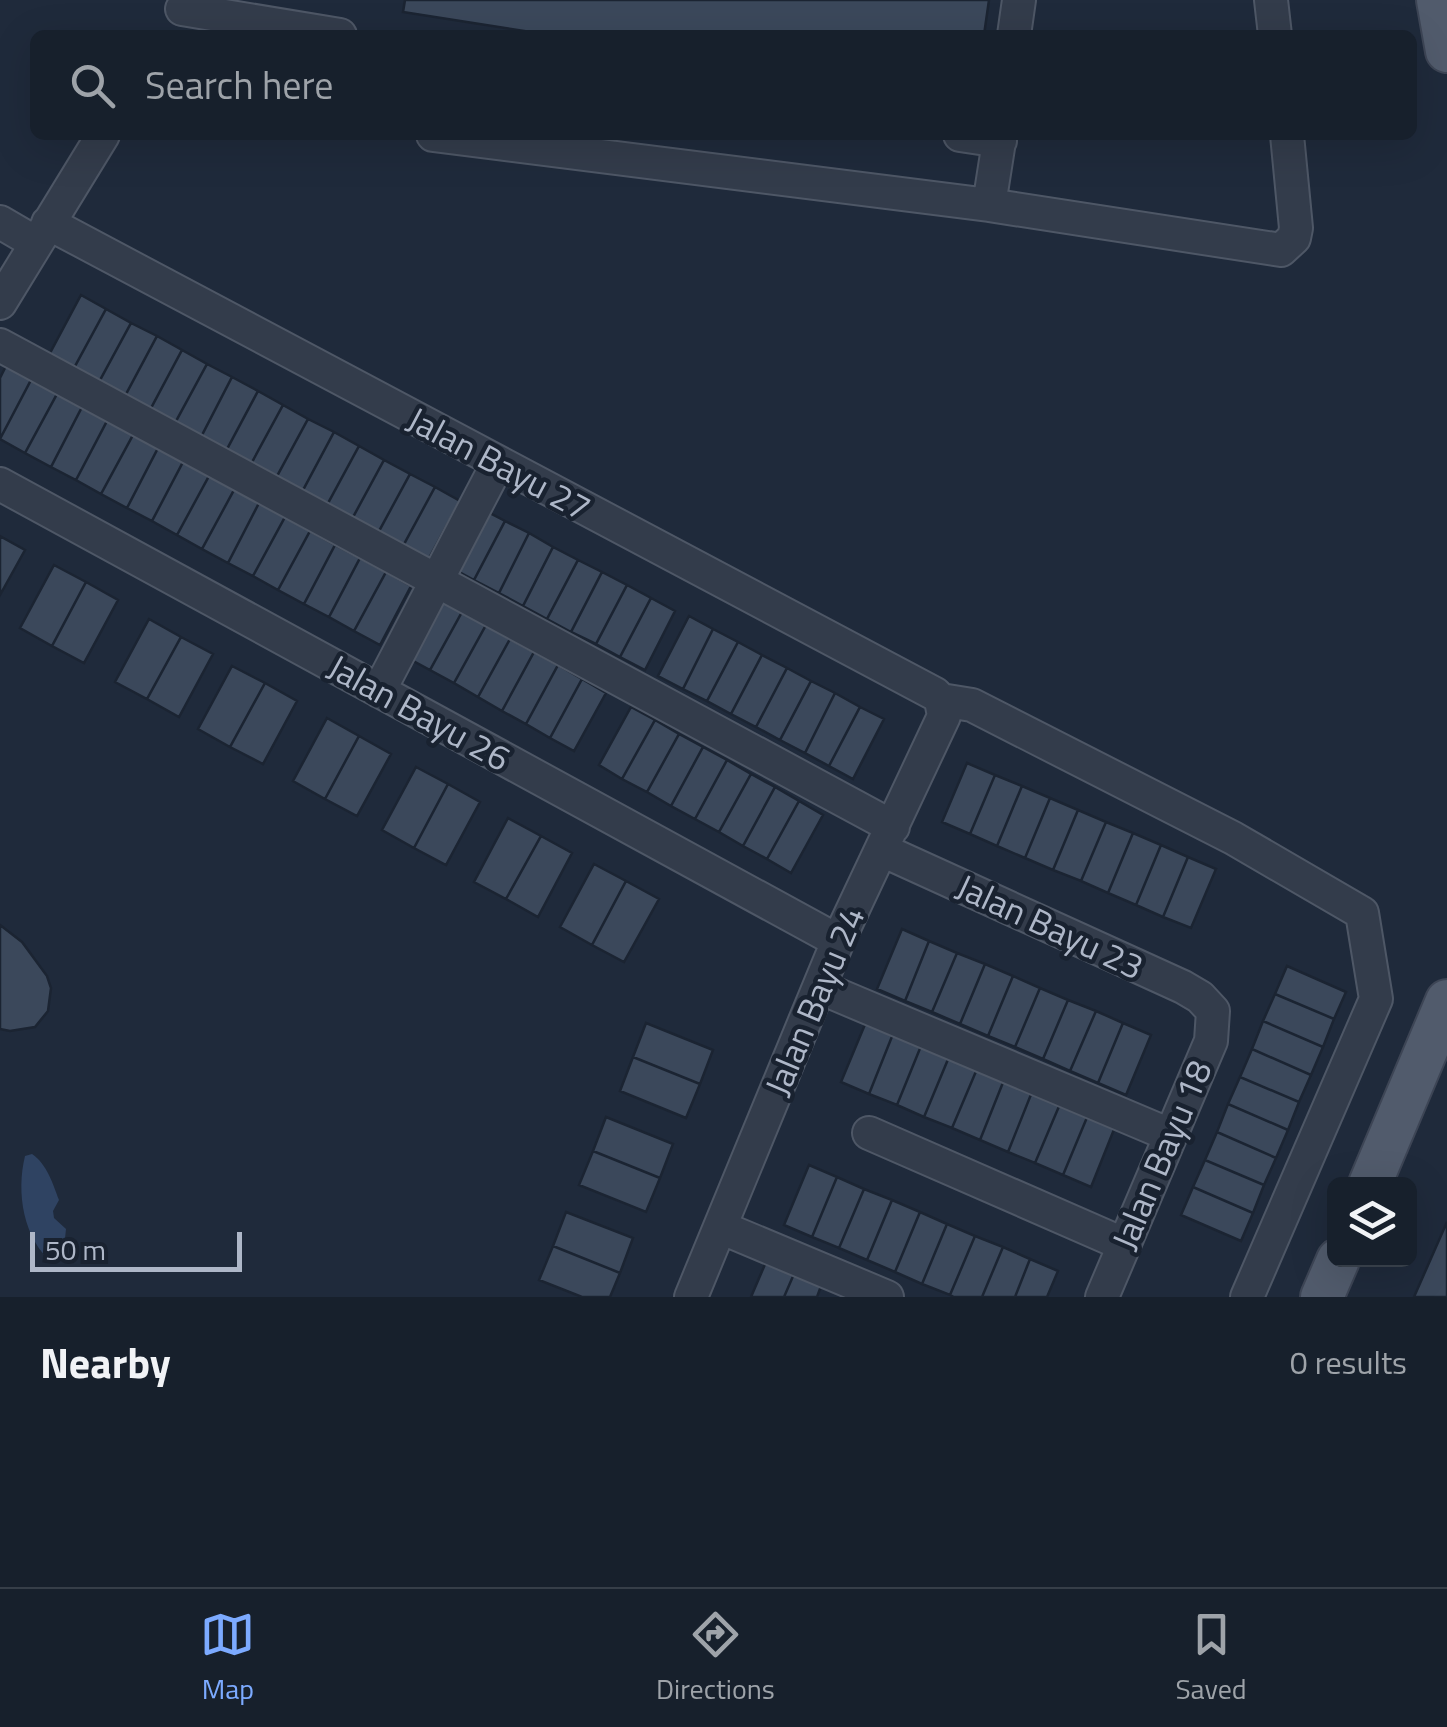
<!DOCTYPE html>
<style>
body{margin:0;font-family:"Titillium Web",sans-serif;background:#202834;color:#f1f3f6}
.controls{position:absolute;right:30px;bottom:30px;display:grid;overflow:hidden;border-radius:15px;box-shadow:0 10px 40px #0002}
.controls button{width:90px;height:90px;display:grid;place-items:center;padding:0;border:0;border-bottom:2px solid #363e48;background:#17202c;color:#f1f3f6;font:50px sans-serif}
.scale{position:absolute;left:30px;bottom:25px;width:212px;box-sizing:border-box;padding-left:10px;border:5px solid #aeb7c8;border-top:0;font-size:28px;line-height:35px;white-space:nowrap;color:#aeb7c8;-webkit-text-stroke:8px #192230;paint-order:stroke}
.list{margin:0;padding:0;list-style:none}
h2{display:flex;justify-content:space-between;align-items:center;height:130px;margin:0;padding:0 40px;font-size:42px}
h2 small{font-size:32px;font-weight:400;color:#9ea3a9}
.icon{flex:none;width:55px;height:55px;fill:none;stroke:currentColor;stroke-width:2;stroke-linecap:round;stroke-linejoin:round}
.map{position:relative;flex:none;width:1447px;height:1297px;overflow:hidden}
.search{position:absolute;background:#17202c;box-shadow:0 10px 40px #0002;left:30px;right:30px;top:30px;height:110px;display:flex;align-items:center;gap:25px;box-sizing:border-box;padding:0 35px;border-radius:15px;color:#9ea3a9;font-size:38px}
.sheet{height:290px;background:#17202c}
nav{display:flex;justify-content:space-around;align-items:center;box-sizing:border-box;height:140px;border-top:2px solid #363e48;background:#17202c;font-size:28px;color:#9ea3a9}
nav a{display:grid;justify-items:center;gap:5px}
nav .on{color:#7caaff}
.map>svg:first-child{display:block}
</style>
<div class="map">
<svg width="1447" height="1297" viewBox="0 0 1447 1297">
<rect width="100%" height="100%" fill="#1f2a3b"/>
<!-- water -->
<path fill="#2f4362" d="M32 1154C47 1164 53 1184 59 1200L53 1211 54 1218 66 1229 63 1258 54 1264C23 1240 16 1192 25 1156Z"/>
<!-- building -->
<path fill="#3b485b" stroke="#1b2432" stroke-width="2.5" d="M405 0H989L984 35H550L403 12Z
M81 295 106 309 74 368 49 355Z
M106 309 131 323 99 382 74 368Z
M131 323 157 336 125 396 99 382Z
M157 336 182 350 150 410 125 396Z
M182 350 207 364 175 423 150 410Z
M207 364 232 377 201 437 175 423Z
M6 366 31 380 0 439V378Z
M232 377 258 391 226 451 201 437Z
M31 380 57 394 25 453 0 439Z
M258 391 283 405 251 464 226 451Z
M57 394 82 407 51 467 25 453Z
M283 405 308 419 276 478 251 464Z
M82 407 107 421 76 480 51 467Z
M308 419 334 432 302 492 276 478Z
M107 421 133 435 101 494 76 480Z
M334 432 359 446 327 505 302 492Z
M133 435 158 448 127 508 101 494Z
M359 446 384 460 352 519 327 505Z
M158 448 183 462 152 521 127 508Z
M384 460 410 474 378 533 352 519Z
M183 462 209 476 177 535 152 521Z
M410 474 435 487 403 546 378 533Z
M209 476 234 490 202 549 177 535Z
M435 487 460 501 428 560 403 546Z
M234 490 259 503 228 563 202 549Z
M259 503 285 517 253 576 228 563Z
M480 508 505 521 474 580 450 567Z
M285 517 310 531 278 590 253 576Z
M505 521 529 533 499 593 474 580Z
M310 531 335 545 304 604 278 590Z
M529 533 553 547 523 606 499 593Z
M0 536 25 550 0 595Z
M335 545 360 558 329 617 304 604Z
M553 547 578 560 547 619 523 606Z
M360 558 386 572 354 631 329 617Z
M578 560 602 572 571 632 547 619Z
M54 565 86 582 52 646 20 628Z
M386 572 411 586 380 645 354 631Z
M602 572 627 585 596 644 571 632Z
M86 582 118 600 84 663 52 646Z
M627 585 651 598 620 657 596 644Z
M438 598 462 612 430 670 406 657Z
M651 598 675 611 645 670 620 657Z
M462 612 486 625 454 683 430 670Z
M689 616 713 629 683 689 658 676Z
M149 619 181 637 147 699 115 682Z
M486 625 510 639 478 697 454 683Z
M713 629 738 642 707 701 683 689Z
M181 637 213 654 179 717 147 699Z
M510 639 534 652 502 711 478 697Z
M738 642 762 655 731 714 707 701Z
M534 652 558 665 526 724 502 711Z
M762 655 787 668 756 727 731 714Z
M558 665 582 679 550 738 526 724Z
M232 666 265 683 230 747 198 729Z
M787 668 811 681 780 740 756 727Z
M582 679 606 693 574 751 550 738Z
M811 681 835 693 805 753 780 740Z
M265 683 297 701 263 764 230 747Z
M835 693 860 707 829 766 805 753Z
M631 707 655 720 622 779 599 765Z
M860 707 884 719 853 779 829 766Z
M327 718 359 736 325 799 293 781Z
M655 720 679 734 647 792 622 779Z
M679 734 703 747 671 806 647 792Z
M359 736 391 754 357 816 325 799Z
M703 747 727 760 695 819 671 806Z
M727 760 751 774 719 832 695 819Z
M967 763 995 775 970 834 942 822Z
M416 767 448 784 414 848 382 830Z
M751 774 775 787 743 846 719 832Z
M995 775 1022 786 997 846 970 834Z
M448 784 480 802 446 865 414 848Z
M1022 786 1050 798 1025 858 997 846Z
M775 787 799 801 767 859 743 846Z
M1050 798 1078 810 1053 870 1025 858Z
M799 801 823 815 791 873 767 859Z
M1078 810 1106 822 1081 881 1053 870Z
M508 818 541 836 506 899 474 882Z
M1106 822 1133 833 1108 893 1081 881Z
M1133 833 1161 845 1136 905 1108 893Z
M541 836 572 853 538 917 506 899Z
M1161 845 1188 857 1163 917 1136 905Z
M1188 857 1216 869 1191 928 1163 917Z
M594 864 626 881 592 945 560 927Z
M626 881 659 899 624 962 592 945Z
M0 925 22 942 47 976 51 988 48 1011 35 1027 10 1031 0 1029Z
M902 929 929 941 905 1001 877 989Z
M929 941 957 953 932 1012 905 1001Z
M957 953 985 964 960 1024 932 1012Z
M985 964 1013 976 988 1036 960 1024Z
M1287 966 1346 992 1334 1019 1275 994Z
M1013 976 1040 988 1015 1047 988 1036Z
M1040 988 1068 1000 1043 1059 1015 1047Z
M1275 994 1334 1019 1323 1047 1263 1021Z
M1068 1000 1096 1011 1070 1071 1043 1059Z
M1096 1011 1123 1023 1098 1083 1070 1071Z
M1263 1021 1323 1047 1311 1075 1252 1049Z
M866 1022 893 1034 869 1094 841 1082Z
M646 1023 713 1050 700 1084 633 1057Z
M1123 1023 1151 1035 1126 1095 1098 1083Z
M893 1034 921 1046 897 1105 869 1094Z
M921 1046 949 1057 924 1117 897 1105Z
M1252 1049 1311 1075 1299 1102 1240 1077Z
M633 1057 700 1084 686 1118 620 1091Z
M949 1057 977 1069 952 1128 924 1117Z
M977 1069 1004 1080 980 1140 952 1128Z
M1240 1077 1299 1102 1288 1130 1228 1104Z
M1004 1080 1032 1092 1008 1152 980 1140Z
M1032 1092 1060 1104 1035 1163 1008 1152Z
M1060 1104 1088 1115 1063 1175 1035 1163Z
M1228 1104 1288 1130 1276 1158 1217 1132Z
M1088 1115 1115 1127 1091 1187 1063 1175Z
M606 1117 673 1144 660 1178 593 1151Z
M1217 1132 1276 1158 1264 1185 1205 1160Z
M593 1151 660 1178 646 1212 579 1185Z
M1205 1160 1264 1185 1253 1213 1193 1187Z
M809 1165 837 1177 812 1237 784 1225Z
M837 1177 864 1189 839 1248 812 1237Z
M1193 1187 1253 1213 1241 1241 1181 1215Z
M864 1189 892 1200 867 1260 839 1248Z
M892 1200 920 1212 895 1272 867 1260Z
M566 1212 633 1238 620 1273 553 1246Z
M920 1212 947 1224 922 1284 895 1272Z
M1447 1222V1297H1414Z
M947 1224 975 1236 950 1295 922 1284Z
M975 1236 1003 1247 982 1297H954L950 1295Z
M553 1246 620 1273 610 1297H582L539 1280Z
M1003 1247 1030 1259 1015 1297H982Z
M769 1255 797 1267 784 1297H751Z
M1030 1259 1058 1271 1047 1297H1015Z
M797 1267 824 1278 817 1297H784Z"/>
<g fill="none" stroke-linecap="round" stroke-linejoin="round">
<!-- minor casing -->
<g stroke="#4e5766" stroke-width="36">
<path id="minor" d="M1271 0 1275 35
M182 9 340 35
M1014 35 1019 0
M433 135 989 205 1000 135
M960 135 1000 141
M989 205 1281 250 1294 238 1296 228 1287 135
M0 222 36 243
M48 223 935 694 941 700 944 716 838 941 691 1297
M0 303 103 135
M0 345 893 827
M0 484 838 941
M379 691 498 463
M941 700 972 705 1233 838 1362 913 1376 999 1247 1297
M882 850 1183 987 1200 997 1213 1011 1211 1041 1102 1297
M819 987 1170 1135
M869 1133 1123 1244
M720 1227 887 1297"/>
</g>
<!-- major casing -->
<g stroke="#3d4555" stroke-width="46">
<path id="major" d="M1438 0 1447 51
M1370 1184 1447 1001
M1322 1297 1338 1260"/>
</g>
<!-- minor -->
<use href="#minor" stroke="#333c4b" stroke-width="32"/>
<!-- major -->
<use href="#major" stroke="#515b6c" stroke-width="42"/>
</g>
<g text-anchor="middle" stroke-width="9" stroke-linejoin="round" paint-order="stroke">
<!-- street labels -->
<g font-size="35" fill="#aeb7c8" stroke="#192230">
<text transform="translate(499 464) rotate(28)" y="12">Jalan Bayu 27</text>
<text transform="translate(419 713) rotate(29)" y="12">Jalan Bayu 26</text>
<text transform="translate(1050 927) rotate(25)" y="12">Jalan Bayu 23</text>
<text transform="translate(815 1001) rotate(-67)" y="12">Jalan Bayu 24</text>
<text transform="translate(1162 1155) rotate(-67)" y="12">Jalan Bayu 18</text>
</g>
</g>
</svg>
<div class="controls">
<button><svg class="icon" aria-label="layers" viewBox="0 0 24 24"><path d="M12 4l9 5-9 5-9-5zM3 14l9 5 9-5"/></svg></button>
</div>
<div class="scale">50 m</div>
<div class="search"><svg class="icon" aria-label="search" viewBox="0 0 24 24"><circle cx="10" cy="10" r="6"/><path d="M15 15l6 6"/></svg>Search here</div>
</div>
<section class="sheet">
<h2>Nearby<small>0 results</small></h2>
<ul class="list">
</ul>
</section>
<nav>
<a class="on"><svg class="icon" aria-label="map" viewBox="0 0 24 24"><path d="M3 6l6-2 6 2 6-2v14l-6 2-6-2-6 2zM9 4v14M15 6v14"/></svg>Map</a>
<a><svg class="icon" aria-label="directions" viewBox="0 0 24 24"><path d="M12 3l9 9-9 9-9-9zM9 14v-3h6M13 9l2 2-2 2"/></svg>Directions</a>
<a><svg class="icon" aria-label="saved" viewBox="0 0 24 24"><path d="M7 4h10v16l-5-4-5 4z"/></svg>Saved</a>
</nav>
